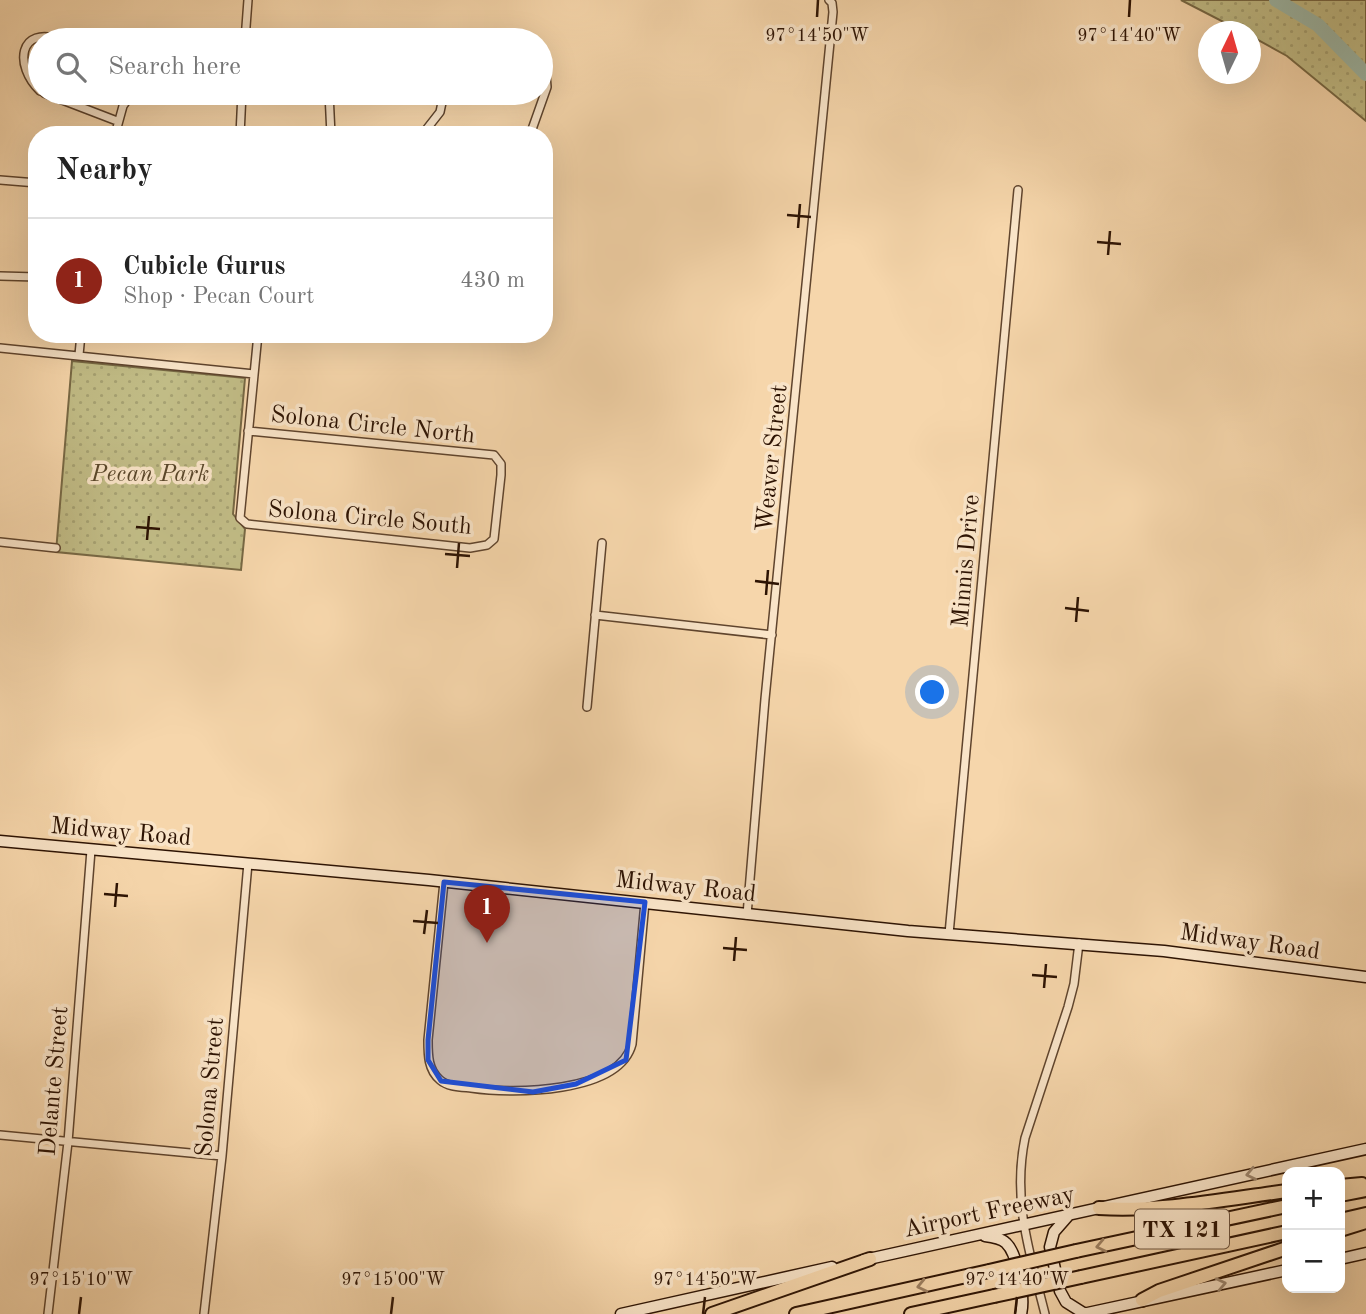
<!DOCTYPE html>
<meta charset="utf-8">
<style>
body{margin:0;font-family:"Old Standard TT",serif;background:#f2f2f2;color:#222}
.controls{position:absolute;right:21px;bottom:21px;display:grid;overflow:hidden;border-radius:14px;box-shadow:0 7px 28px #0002}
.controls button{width:63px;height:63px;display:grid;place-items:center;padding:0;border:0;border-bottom:2px solid #e0e0e0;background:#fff;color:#222;font:35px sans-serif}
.compass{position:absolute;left:1198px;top:21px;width:63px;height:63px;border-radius:50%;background:#fff;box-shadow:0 7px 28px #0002;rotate:5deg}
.you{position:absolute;left:933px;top:693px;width:24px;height:24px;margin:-18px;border:5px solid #fff;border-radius:50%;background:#1a73e8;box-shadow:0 0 0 10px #1a73e833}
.badge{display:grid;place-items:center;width:46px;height:46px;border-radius:50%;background:#8f2418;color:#fff;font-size:23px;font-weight:700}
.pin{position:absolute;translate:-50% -58px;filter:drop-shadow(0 2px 4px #0008)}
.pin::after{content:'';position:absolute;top:37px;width:24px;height:21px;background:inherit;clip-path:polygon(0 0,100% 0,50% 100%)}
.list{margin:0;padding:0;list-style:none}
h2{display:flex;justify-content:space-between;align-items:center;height:91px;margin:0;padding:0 28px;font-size:30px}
h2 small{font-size:23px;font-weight:400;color:#767676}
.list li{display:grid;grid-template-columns:46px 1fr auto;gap:21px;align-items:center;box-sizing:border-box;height:126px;padding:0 28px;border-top:2px solid #e0e0e0}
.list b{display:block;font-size:26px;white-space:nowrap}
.list p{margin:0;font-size:23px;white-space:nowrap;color:#767676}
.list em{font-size:23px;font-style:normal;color:#767676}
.icon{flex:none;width:38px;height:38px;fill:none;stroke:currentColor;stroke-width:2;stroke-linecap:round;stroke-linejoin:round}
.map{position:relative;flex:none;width:1366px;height:1314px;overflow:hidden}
.search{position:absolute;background:#fff;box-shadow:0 7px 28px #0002;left:28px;top:28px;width:525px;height:77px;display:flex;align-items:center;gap:18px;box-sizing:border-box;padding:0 24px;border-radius:38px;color:#767676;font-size:26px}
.panel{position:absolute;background:#fff;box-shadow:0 7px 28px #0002;left:28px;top:126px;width:525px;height:217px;border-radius:28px}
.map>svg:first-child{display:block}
</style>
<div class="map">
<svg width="1366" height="1314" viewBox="0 0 1366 1314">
<defs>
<pattern id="grass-dots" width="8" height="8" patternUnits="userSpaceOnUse" patternTransform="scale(1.75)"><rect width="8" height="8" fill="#c1bc86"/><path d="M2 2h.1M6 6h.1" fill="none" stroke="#a6a172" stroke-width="1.8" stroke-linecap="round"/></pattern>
</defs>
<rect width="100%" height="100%" fill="#f6d6ab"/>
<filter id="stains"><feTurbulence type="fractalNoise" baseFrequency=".00286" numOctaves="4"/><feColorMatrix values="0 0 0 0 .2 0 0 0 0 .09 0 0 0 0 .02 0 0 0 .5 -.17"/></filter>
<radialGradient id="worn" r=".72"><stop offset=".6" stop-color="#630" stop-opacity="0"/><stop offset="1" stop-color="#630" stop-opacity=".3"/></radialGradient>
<!-- grass -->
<path fill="url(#grass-dots)" stroke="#776844" stroke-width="2" d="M1181 0H1366V121L1287 56 1251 36 1250 32 1241 31Z
M72 361 245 378 233 514 245 529 241 570 56 552Z"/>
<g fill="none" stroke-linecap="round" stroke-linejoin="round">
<!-- river -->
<path stroke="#9db9a9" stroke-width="14" d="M1276 0 1318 25 1366 74"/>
<!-- street casing -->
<g stroke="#5f442d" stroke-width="10">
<path id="street" d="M245 40 248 0
M40 91C14 66 18 25 61 40
M44 93 117 121
M329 93 331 135
M115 135 123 106 132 93
M240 135 242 93
M422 135 440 112 444 93
M530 135 547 87 546 75 541 72
M0 180 37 183
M0 276 37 277
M0 348 254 374
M79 355 81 334
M248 431 494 455 501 464V475L494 539 487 545 470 548 247 524 240 518 258 334
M0 542 56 548
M595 615 772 635
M587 707 602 543
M444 882 428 1040C428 1055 428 1070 440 1080 448 1087 461 1087 471 1088 512 1094 619 1094 632 1044L645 902
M747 915 765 699 833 12 832 3 829 0
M949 934 1018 190
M0 1135 222 1156
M48 1314 68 1142 91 850
M204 1314 222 1156 248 863
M1045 1314C1030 1254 1012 1201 1025 1138L1068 1007 1074 984 1079 943"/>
</g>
<!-- secondary casing -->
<g stroke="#2d1303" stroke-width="13">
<path id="secondary" d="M0 841 429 880 908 931 1164 951 1366 977
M1068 1216 1054 1232 1050 1247 1060 1291 1066 1302 1085 1314
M985 1236C993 1237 1001 1238 1006 1243 1018 1254 1025 1299 1021 1314
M1340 1259 1366 1253
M864 1260 1366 1149
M621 1314 832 1267
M1083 1314 1287 1270"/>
</g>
<!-- highway casing -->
<g stroke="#2d1303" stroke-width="16">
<path id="highway" d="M1340 1186 1362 1184
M1340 1195 1366 1190
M1099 1208C1161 1212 1226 1199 1287 1191
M1340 1220 1366 1214
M1340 1230 1366 1222
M1076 1251 1287 1206
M1081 1277 1287 1232
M1142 1300 1159 1291 1287 1248
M712 1314 870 1259
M796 1314 989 1271
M911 1314 994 1296"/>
</g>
<!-- street -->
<use href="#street" stroke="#f9e4c8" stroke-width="7"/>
<!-- secondary -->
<use href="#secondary" stroke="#f9e4c8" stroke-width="10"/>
<!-- highway -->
<use href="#highway" stroke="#f6d6ab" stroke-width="12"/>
<!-- highway-bridge casing -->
<g stroke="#2d1303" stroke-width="16" stroke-linecap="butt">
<path id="highway-bridge" d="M989 1271 1076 1251
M994 1296 1081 1277"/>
</g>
<!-- highway-bridge -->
<use href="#highway-bridge" stroke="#f6d6ab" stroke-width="12"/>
</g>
<!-- one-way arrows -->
<defs><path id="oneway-chevron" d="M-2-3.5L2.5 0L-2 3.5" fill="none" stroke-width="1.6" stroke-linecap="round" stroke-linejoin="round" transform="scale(1.75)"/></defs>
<g stroke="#9d866f">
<use href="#oneway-chevron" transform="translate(1251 1174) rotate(168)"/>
<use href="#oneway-chevron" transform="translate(1221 1284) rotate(-12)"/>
</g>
<g stroke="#9c7e5f">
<use href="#oneway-chevron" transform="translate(1101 1246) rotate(168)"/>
<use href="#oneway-chevron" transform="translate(922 1286) rotate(167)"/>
</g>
<!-- marked area -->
<path fill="#1d4ed8" fill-opacity="0.2" stroke="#1d4ed8" stroke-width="5" stroke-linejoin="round" d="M444 882 645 902 626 1060 576 1084 533 1092 441 1081 428 1060V1040Z"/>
<!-- ticks -->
<path fill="none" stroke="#2d1303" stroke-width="2.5" d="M817 17 818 0M1129 17 1130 0M787 215 811 217M798 228 800 204M1097 242 1121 244M1108 255 1110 231M136 527 160 529M147 540 149 516M445 554 470 556M457 568 459 543M755 581 779 584M766 595 768 570M1065 608 1089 611M1076 622 1078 597M104 894 128 896M115 907 117 883M413 921 438 923M424 934 427 910M723 948 747 950M734 961 736 937M1032 975 1057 977M1044 988 1046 964M79 1314 81 1297M391 1314 393 1297M703 1314 705 1297M1015 1314 1017 1297"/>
<g text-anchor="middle" stroke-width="7" stroke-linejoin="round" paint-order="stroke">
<!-- shield labels -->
<rect fill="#f9e4c8" stroke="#6a523e" stroke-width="2" x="1135" y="1209.5" width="94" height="39" rx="5"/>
<g font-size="23" font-weight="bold" fill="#2d1303">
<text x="1182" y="1237">TX 121</text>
</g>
<!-- street labels -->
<g font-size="24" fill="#2d1303" stroke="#f9e4c8">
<text transform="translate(373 424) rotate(6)" y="8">Solona Circle North</text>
<text transform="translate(771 458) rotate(-84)" y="8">Weaver Street</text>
<text transform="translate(370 517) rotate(5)" y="8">Solona Circle South</text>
<text transform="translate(965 561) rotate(-85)" y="8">Minnis Drive</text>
<text transform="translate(121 831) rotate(5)" y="8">Midway Road</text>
<text transform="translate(686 886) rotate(6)" y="8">Midway Road</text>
<text transform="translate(1250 941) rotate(8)" y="8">Midway Road</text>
<text transform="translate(53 1081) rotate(-85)" y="8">Delante Street</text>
<text transform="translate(209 1087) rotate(-85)" y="8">Solona Street</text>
<text transform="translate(989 1211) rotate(-12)" y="8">Airport Freeway</text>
</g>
<!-- park labels -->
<g font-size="24" font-style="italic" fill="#59462a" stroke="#f9e4c8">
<text x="150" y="481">Pecan Park</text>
</g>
</g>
<g font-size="18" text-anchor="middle" fill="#2d1303" stroke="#f9e4c8" stroke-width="7" stroke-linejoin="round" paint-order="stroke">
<text x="817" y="41">97°14'50"W</text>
<text x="1129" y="41">97°14'40"W</text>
<text x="81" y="1285">97°15'10"W</text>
<text x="393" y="1285">97°15'00"W</text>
<text x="705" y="1285">97°14'50"W</text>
<text x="1017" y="1285">97°14'40"W</text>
</g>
<rect width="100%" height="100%" filter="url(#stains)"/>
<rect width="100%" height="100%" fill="url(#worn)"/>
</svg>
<div class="controls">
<button>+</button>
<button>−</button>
</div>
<svg class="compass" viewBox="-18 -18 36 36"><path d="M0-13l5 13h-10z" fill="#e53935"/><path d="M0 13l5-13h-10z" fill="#767676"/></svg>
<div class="you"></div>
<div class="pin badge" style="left:487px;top:943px">1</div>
<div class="search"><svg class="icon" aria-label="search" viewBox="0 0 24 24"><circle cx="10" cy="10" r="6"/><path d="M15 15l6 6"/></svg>Search here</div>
<section class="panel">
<h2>Nearby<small></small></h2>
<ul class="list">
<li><span class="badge">1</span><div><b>Cubicle Gurus</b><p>Shop · Pecan Court</p></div><em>430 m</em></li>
</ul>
</section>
</div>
